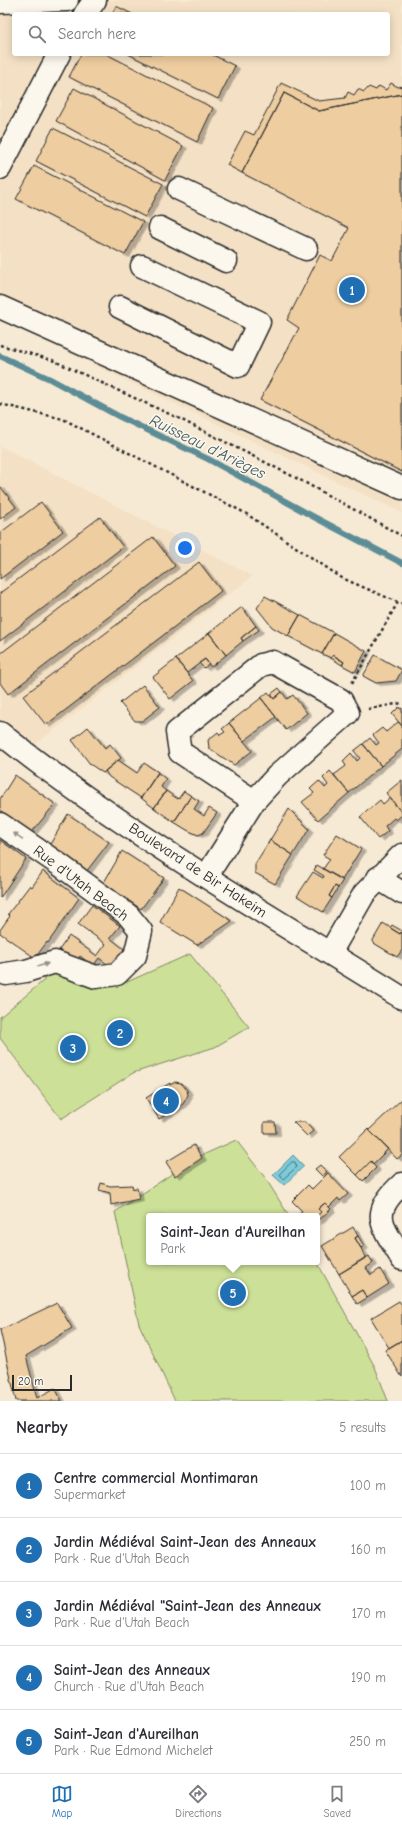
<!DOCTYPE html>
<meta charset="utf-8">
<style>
body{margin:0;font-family:"Comic Neue",sans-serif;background:#f7f7f7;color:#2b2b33}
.scale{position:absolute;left:12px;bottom:10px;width:60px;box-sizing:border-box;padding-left:4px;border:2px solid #2b2b2b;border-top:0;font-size:11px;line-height:14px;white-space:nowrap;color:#2b2b2b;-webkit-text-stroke:3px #fbf7ec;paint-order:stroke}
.you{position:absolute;left:185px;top:548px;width:14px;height:14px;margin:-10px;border:3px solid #fff;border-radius:50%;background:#1a73e8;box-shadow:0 0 0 6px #1a73e833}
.badge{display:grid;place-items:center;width:26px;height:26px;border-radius:50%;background:#1f6fb2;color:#fff;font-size:13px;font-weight:700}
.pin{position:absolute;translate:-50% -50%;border:2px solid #fff;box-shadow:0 1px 4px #0006}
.popup{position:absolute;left:146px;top:1213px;width:174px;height:52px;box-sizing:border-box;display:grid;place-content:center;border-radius:4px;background:#fff;filter:drop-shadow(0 1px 3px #0005);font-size:13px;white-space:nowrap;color:#7c7c81}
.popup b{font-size:15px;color:#2b2b33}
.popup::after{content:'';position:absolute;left:50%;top:100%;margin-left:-8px;border:8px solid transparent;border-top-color:#fff}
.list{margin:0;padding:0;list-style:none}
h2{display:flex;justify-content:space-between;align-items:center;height:52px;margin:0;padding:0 16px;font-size:17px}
h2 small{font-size:13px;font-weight:400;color:#7c7c81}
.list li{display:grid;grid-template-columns:26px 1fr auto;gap:12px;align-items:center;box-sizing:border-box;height:64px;padding:0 16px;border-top:1px solid #e1e1e2}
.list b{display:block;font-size:15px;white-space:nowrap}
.list p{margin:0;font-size:13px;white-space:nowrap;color:#7c7c81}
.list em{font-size:13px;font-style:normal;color:#7c7c81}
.icon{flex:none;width:22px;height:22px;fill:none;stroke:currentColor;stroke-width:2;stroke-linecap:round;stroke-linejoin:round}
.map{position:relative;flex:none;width:402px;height:1401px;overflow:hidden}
.search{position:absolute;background:#fff;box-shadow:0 2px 10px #0003;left:12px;right:12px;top:12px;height:44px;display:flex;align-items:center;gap:10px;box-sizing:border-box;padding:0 14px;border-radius:4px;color:#7c7c81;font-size:15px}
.sheet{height:372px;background:#fff}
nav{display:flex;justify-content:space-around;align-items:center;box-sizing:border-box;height:56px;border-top:1px solid #e1e1e2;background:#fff;font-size:11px;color:#7c7c81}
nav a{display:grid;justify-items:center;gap:2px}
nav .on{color:#1f6fb2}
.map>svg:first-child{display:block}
</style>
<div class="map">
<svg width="402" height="1401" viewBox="0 0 402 1401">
<defs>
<filter id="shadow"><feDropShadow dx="4.5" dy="2.5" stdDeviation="0" flood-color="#0004"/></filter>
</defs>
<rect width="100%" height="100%" fill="#f7ead5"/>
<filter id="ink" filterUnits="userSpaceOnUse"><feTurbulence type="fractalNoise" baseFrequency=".025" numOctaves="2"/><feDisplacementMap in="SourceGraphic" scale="8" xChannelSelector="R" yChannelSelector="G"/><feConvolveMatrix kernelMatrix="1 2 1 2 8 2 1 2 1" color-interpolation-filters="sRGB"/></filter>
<g filter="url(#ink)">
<!-- built -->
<path fill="#f4e1c5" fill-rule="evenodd" d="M0 0H402V513L0 320ZM14 14H388V54H14Z
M0 446 253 576 17 759 0 748Z"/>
<!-- green -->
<path fill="#cce197" stroke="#7c8661" d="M190 954 249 1027 215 1047 133 1073 61 1119 0 1038V1017L54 972 90 984 127 982Z
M236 1140 266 1179 289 1216H149V1262H317L375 1367 388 1401H175L139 1324 115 1212 194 1159Z"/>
<!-- water -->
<path fill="#7dccdb" stroke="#5c8c95" d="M293 1155 304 1166 284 1185 273 1175Z"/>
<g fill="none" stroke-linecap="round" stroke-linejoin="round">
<!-- shore -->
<path stroke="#4c6b71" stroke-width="1" d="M292 1162H295L297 1167 283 1179 280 1174Z"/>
<!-- stream -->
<path stroke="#5c8c95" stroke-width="6" d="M0 356 50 379 120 417 208 459 314 517 402 563"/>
</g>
<!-- building -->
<path fill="#eecda0" stroke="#2b2b2b" filter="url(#shadow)" d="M116 6 132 14H112Z
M81 54H106L213 108 197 142 69 77Z
M128 54H211L235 66 218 99Z
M281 83 319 101 345 98 348 92 354 95 358 89 364 92 369 87 376 90 379 86 386 90 391 83 398 87 402 86V94L319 111 284 93 242 173 227 165 245 131 254 135Z
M74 88 183 146 165 180 56 121Z
M284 93 319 111 402 94V472L260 400 299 328 287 320 320 255 332 261 349 228 242 173Z
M53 128 163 184 145 217 36 161Z
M34 166 143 222 125 255 16 199Z
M0 486 16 507 0 519Z
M41 502 63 531 0 579V533Z
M100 517 123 547 0 641V593Z
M153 537 175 566 8 694 0 683V654Z
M199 562 221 591 46 725 23 696Z
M265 596 300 615 288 636 272 627 257 608Z
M242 607 256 626 241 638 243 641 226 655 209 633Z
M300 615 334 633 322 654 288 636Z
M256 626 259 630 243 641 241 638Z
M209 633 226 655 211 667 205 659 187 673 176 659Z
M334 633 366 651 355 672 342 665 344 662 333 655 331 658 322 654Z
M333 655 344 662 342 665 331 658Z
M375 655 402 670 396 681 376 683 363 676Z
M176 659 193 681 170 699 153 677Z
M205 659 209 664 204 668 199 663Z
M143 685 160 707 142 721H135L120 703Z
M279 688 282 692 274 699 271 694Z
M268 692 274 699 282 692 287 699 293 695 307 713 286 730 261 698Z
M261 698 276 717 244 741 229 723Z
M399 707 400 709 402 708V726L392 714Z
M398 722 402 726V749L381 766 363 744 370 738 376 745 379 743 373 735 382 728 386 732Z
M229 723 252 751 234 765 209 748 208 740 218 732 220 735 225 732 222 729Z
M88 727 105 748 110 744 121 758 103 773 90 764 72 740Z
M363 744 381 766 349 793 334 775 346 766 343 761 351 753 357 761 360 758 354 751Z
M118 760 137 773 144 763 158 772 141 798 109 777 105 771Z
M330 771 349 793 318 820 302 802 314 793 310 789 319 781 325 788 328 785 323 778Z
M158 773 166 779 161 787 166 791 154 808 141 798Z
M15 775 55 804 31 833 0 810V799Z
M402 780V813L386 793Z
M166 791 178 799 184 791 191 796 174 822 154 808Z
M191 796 199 801 194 809 204 816 209 808 217 813 203 833 198 835 187 830 174 822Z
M390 798 402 813V815L396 820 394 818 385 826 388 831 378 839 360 817 380 800 383 804Z
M289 809 309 829 293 855 270 840Z
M68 814 109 842 86 872 49 846Z
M337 834 361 849 342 880 323 869 330 859 323 855Z
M0 840 26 859 0 898Z
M270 840 293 855 275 884 255 873V864Z
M122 851 164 878 141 909 103 884Z
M317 865 343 880 338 888 335 886 329 896 332 898 323 912 297 896 313 872 323 878 324 876 314 870Z
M43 871 79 898 48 943 47 942 35 958 0 933V930L10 916 8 914 30 885 32 887Z
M335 886 338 888 332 898 329 896Z
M179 887 232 921 197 945 160 922Z
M92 905 120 926 110 938 124 949 111 967 99 958 93 966 80 956 76 962 59 950 69 936 97 956 106 944 78 924Z
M383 923 400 934 402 931V950L397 957 372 942Z
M392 925 402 931 400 934 390 928Z
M170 1083V1085L175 1082 181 1083 187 1090 188 1095 183 1104 159 1119 146 1098Z
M402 1099V1155L397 1159 369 1130Z
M264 1122H275L276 1133H264Z
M293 1122H305L313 1131 307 1136Z
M368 1129 388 1149 373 1164 371 1161 357 1175 339 1157Z
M194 1145 202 1158 175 1176 166 1162Z
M371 1161 376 1168 363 1181 357 1175Z
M320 1165 327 1172 322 1176 315 1169Z
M328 1173 348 1194 340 1201 338 1198 329 1207 325 1203 318 1209 321 1212 317 1216H302L299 1213 302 1211 292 1201 308 1185 312 1189Z
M101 1183 110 1186 132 1185 133 1189 137 1188 139 1199 111 1205 110 1193 99 1190Z
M325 1203 331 1209 317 1222V1216L321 1212 318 1209Z
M353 1227 358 1236 355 1238 366 1257 339 1274 322 1246Z
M358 1236 364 1246 361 1248 355 1238Z
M369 1256 373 1263 366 1268 371 1275 380 1269 389 1284 367 1298 362 1290 352 1296 339 1274Z
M362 1290 367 1298 357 1304 352 1296Z
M399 1301 402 1305V1340L389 1348 371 1318Z
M57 1303 72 1328 26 1356 37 1398 55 1388 62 1401H16L0 1330Z
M402 1340V1377L385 1350Z"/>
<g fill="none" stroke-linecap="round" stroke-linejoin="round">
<!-- minor casing -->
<g stroke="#2b2b2b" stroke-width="25">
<path id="minor" d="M0 2 67 0
M85 14 95 0
M0 168 59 54
M179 189 306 249
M160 228 226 261
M0 307 402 488
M120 307 238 366 259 322 142 266
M0 733C125 833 266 913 402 998
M0 824 60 865 128 915 141 931 135 956 117 974 96 977 55 962 26 971 6 974
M206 877 254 801 180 752 177 732 261 665 273 662 341 700 348 713 277 776 254 801
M378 878 402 893
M330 953 364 894 402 855
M402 1184C368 1214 383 1226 402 1259"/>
</g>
<!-- path -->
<path stroke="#2b2b2b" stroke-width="2.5" stroke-dasharray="3 3" stroke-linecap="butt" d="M0 345 52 360 176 417 302 481 402 536
M0 404 63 419 245 513 342 578 402 604
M352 683 398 602
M368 709 402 703"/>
<!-- minor -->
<use href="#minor" stroke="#fbf7ec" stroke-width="22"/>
</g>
<!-- one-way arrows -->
<defs><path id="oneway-solid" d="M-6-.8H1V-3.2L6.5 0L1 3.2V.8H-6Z"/></defs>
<g fill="#93918c">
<use href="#oneway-solid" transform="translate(18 836) rotate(-146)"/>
<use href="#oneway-solid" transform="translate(43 965) rotate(-17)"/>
</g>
</g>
<g text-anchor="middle" stroke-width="3" stroke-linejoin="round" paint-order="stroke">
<!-- street labels -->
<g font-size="15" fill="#2b2b2b" stroke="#fbf7ec">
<text transform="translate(198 870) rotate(33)" y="5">Boulevard de Bir Hakeim</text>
<text transform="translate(81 883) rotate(37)" y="5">Rue d'Utah Beach</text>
</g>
<!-- water labels -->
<g font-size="16" font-style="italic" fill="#445b60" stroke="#fbf7ec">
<text transform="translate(208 446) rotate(26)" y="6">Ruisseau d'Arièges</text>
</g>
</g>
</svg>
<div class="scale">20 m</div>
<div class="you"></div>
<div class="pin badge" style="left:352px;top:290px">1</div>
<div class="pin badge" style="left:120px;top:1033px">2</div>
<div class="pin badge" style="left:73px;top:1048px">3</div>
<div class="pin badge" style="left:166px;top:1101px">4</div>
<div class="pin badge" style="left:233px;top:1293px">5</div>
<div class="popup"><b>Saint-Jean d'Aureilhan</b>Park</div>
<div class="search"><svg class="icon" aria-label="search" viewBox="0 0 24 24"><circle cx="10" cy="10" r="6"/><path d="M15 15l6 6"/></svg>Search here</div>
</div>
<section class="sheet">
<h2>Nearby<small>5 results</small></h2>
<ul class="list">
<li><span class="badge">1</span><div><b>Centre commercial Montimaran</b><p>Supermarket</p></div><em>100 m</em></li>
<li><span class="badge">2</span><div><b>Jardin Médiéval Saint-Jean des Anneaux</b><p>Park · Rue d'Utah Beach</p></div><em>160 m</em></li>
<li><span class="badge">3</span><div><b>Jardin Médiéval &quot;Saint-Jean des Anneaux</b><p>Park · Rue d'Utah Beach</p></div><em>170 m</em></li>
<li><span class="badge">4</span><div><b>Saint-Jean des Anneaux</b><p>Church · Rue d'Utah Beach</p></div><em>190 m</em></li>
<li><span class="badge">5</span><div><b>Saint-Jean d'Aureilhan</b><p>Park · Rue Edmond Michelet</p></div><em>250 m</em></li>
</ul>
</section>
<nav>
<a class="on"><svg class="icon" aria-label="map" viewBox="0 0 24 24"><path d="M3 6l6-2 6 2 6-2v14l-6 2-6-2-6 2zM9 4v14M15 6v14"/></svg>Map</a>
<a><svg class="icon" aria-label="directions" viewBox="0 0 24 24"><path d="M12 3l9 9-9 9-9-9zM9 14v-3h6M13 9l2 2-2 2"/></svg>Directions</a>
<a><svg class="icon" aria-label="saved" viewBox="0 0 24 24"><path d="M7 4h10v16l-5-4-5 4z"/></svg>Saved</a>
</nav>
